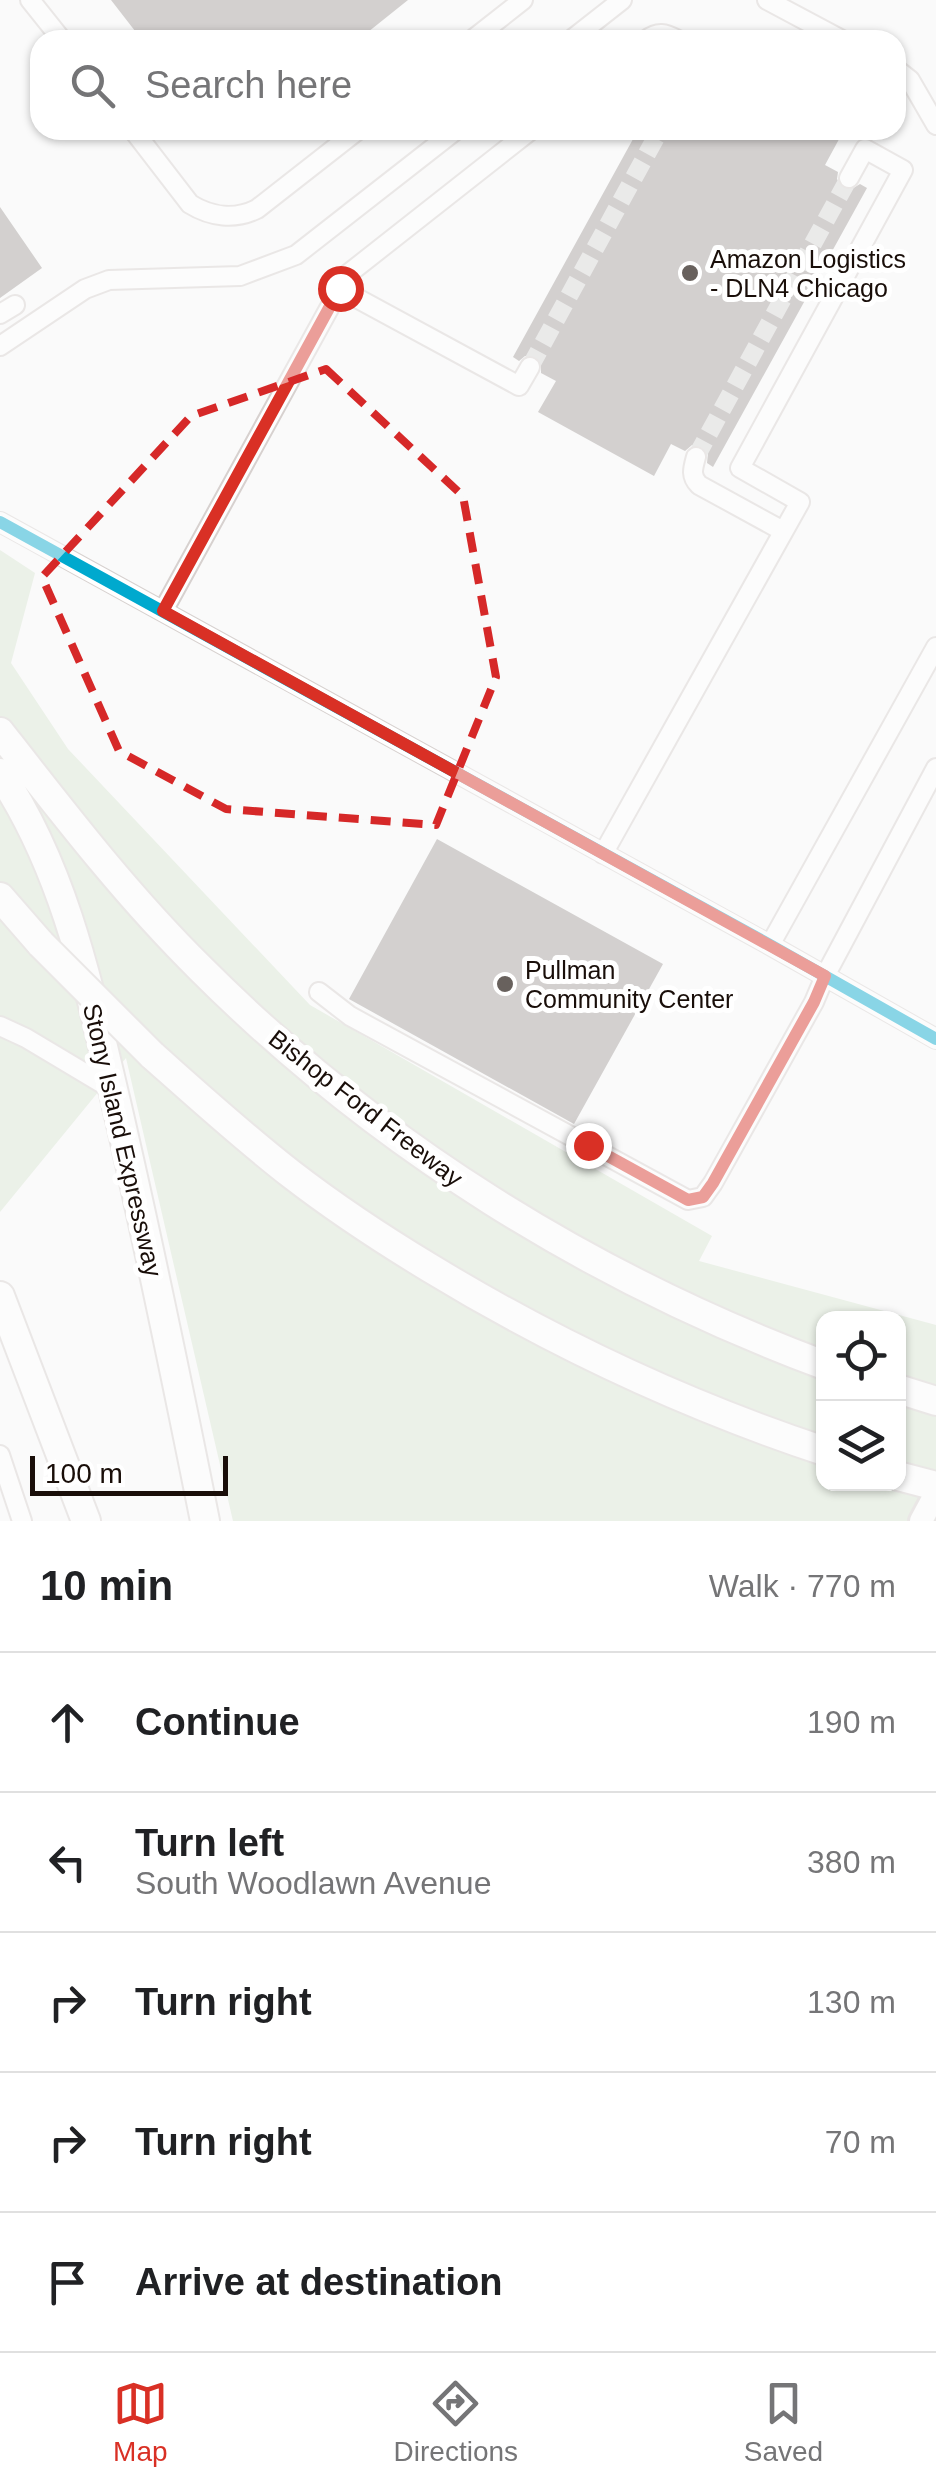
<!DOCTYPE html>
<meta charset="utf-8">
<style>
body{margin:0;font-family:Helvetica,sans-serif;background:#f2f2f2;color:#202124}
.controls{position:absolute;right:30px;bottom:30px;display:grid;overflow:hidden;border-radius:20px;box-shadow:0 2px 8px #0004}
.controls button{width:90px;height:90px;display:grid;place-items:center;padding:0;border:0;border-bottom:2px solid #e0e0e0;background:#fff;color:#202124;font:50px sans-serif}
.scale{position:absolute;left:30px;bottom:25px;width:198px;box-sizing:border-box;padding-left:10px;border:5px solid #190e09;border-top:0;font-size:28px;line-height:35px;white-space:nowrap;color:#190e09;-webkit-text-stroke:8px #fff;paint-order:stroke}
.stop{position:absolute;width:30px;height:30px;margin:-22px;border:8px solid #d93025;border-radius:50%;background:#fff}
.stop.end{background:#d93025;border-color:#fff;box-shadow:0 2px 10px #0008}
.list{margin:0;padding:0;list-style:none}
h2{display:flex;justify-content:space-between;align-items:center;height:130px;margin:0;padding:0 40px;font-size:42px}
h2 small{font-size:32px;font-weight:400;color:#757577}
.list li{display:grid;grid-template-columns:65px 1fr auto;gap:30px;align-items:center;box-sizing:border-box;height:140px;padding:0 40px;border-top:2px solid #e0e0e0}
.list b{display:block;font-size:38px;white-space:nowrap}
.list p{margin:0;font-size:32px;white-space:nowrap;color:#757577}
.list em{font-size:32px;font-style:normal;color:#757577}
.icon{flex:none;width:55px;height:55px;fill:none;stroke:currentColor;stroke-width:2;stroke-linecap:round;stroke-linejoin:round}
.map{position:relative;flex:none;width:936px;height:1521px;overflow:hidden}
.search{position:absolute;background:#fff;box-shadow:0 2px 8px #0004;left:30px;right:30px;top:30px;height:110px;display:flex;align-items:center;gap:25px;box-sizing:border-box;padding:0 35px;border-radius:30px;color:#757577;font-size:38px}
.sheet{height:830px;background:#fff}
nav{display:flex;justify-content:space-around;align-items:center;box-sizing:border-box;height:140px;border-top:2px solid #e0e0e0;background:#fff;font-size:28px;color:#757577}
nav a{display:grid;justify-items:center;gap:5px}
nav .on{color:#d93025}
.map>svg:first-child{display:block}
</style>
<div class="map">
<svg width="936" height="1521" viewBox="0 0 936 1521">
<rect width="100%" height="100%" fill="#fafafa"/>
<!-- green -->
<path fill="#d9e6d2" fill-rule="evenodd" d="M0 550 35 573 11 663 68 749 310 1005 712 1236 699 1261 936 1325V1472L916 1467 902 1491 921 1496 908 1521H233L126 1058 0 1212ZM824 1318H898V1484H824Z"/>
<!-- building -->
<path fill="#a49e9c" d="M111 0H408L358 40H142Z
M638 130H844L825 165 838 172 837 179 842 188 850 190 860 184 867 188 713 467 707 463 708 453 700 445H692L685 451 671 444 654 476 538 412 556 381 541 373V362L535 356H525L519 361 513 357Z
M0 207 42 268 0 298Z
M437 839 663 964 574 1124 349 999Z"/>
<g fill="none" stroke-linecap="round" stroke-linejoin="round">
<!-- minor-tunnel -->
<path stroke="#d8d7d6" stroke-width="18" stroke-dasharray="18 9" stroke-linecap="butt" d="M530 367 660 130
M696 457 849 178"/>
<!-- minor casing -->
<g stroke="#d7d1cf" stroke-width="22">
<path id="minor" d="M30 0 62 40
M767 0 842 40
M472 40 523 0
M571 40 622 0
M646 40C658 31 665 33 678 40
M896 69 910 80 936 125
M133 130 190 204C211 217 235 220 257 209L358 130
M340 289 519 386 530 367
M0 314 15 305
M0 346 85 289 109 280 240 276 296 255 456 130
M696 457C693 468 690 476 699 485L783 531
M0 522 770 945 936 1039
M163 611 348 274 531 130
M603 854 800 502 740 468 903 170 865 149 849 178
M770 945 936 647
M319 992 350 1016 688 1200 703 1197 713 1183 814 1002 825 976 936 768
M0 1026 26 1038 113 1090
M0 1455 22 1521"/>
</g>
<!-- major casing -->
<g stroke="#d7d1cf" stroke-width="28">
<path id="major" d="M921 1521 936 1493"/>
</g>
<!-- highway casing -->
<g stroke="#d7d1cf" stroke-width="32">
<path id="highway" d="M0 732C64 814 127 896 201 969 377 1145 591 1278 824 1365
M0 773C66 872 89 988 116 1102 148 1241 177 1381 205 1521
M0 897 41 944
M152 1055C197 1095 242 1136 291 1174 335 1208 382 1239 430 1268 555 1344 685 1405 824 1451
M0 1296 86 1521
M898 1389 936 1401
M898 1476 936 1486"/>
</g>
<!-- minor -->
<use href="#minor" stroke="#fefefe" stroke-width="18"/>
<!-- major -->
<use href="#major" stroke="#fefefe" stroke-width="22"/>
<!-- highway -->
<use href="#highway" stroke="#fefefe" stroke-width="28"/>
<!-- highway-bridge casing -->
<g stroke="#d7d1cf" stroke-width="32" stroke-linecap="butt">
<path id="highway-bridge" d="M41 944 152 1055"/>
</g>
<!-- highway-bridge -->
<use href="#highway-bridge" stroke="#fefefe" stroke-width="28"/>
<!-- bus-1 casing -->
<g stroke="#fff" stroke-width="20">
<path id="bus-1" d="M0 522 770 945 936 1039"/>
</g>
<!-- bus-1 -->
<use href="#bus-1" stroke="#00a9ce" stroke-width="12"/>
</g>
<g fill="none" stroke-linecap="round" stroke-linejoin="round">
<!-- route -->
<path stroke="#d93025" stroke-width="12" d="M340 288 163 611 825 976 814 1002 713 1183 703 1197 688 1200 588 1145"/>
</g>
<!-- marked area -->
<path d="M0 0H936V1521H0ZM326 369 463 496 496 677 436 825 226 809 119 751 42 577 191 416Z" fill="#fafafa" fill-opacity=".55" fill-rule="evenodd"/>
<path fill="none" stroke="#d62828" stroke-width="8" stroke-dasharray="20 12" stroke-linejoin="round" d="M326 369 463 496 496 677 436 825 226 809 119 751 42 577 191 416Z"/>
<!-- markers -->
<g fill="#68615d" stroke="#fff" stroke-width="4">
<circle cx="690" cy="273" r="10"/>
<circle cx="505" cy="984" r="10"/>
</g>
<g text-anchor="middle" stroke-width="10" stroke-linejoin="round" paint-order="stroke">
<!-- poi labels -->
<g font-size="25" fill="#190e09" stroke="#fff" text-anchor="start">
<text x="710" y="268">Amazon Logistics<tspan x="710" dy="29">- DLN4 Chicago</tspan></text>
<text x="525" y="979">Pullman<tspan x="525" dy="29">Community Center</tspan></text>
</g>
<!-- street labels -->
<g font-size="25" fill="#190e09" stroke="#fff">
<text transform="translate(366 1108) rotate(38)" y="9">Bishop Ford Freeway</text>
<text transform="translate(123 1140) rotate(77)" y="9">Stony Island Expressway</text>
</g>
</g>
</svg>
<div class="controls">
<button><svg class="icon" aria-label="locate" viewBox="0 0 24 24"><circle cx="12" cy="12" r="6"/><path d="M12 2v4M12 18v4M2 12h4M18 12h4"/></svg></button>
<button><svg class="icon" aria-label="layers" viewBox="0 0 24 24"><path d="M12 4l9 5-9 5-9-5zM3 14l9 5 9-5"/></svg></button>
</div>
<div class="scale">100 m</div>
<div class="stop" style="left:340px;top:288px"></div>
<div class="stop end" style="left:588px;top:1145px"></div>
<div class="search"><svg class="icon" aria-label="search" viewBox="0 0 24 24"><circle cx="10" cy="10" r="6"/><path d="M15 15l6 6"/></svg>Search here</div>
</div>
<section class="sheet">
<h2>10 min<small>Walk · 770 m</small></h2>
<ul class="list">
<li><svg class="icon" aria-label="ahead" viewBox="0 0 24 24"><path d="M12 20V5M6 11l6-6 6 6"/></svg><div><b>Continue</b></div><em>190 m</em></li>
<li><svg class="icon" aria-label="left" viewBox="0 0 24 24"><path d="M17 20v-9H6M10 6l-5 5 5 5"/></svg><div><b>Turn left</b><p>South Woodlawn Avenue</p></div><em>380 m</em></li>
<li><svg class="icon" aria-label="right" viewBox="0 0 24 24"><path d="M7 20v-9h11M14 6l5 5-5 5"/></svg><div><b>Turn right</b></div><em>130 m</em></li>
<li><svg class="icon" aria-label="right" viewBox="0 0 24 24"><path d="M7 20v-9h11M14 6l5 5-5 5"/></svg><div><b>Turn right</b></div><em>70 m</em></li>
<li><svg class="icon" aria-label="arrive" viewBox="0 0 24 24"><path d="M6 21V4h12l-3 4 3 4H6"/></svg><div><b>Arrive at destination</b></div></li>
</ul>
</section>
<nav>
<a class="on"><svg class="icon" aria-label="map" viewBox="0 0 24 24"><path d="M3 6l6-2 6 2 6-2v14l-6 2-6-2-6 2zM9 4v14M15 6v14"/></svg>Map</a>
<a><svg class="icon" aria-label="directions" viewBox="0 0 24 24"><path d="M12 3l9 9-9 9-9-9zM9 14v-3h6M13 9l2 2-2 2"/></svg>Directions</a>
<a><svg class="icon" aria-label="saved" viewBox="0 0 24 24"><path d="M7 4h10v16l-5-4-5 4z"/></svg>Saved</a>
</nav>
